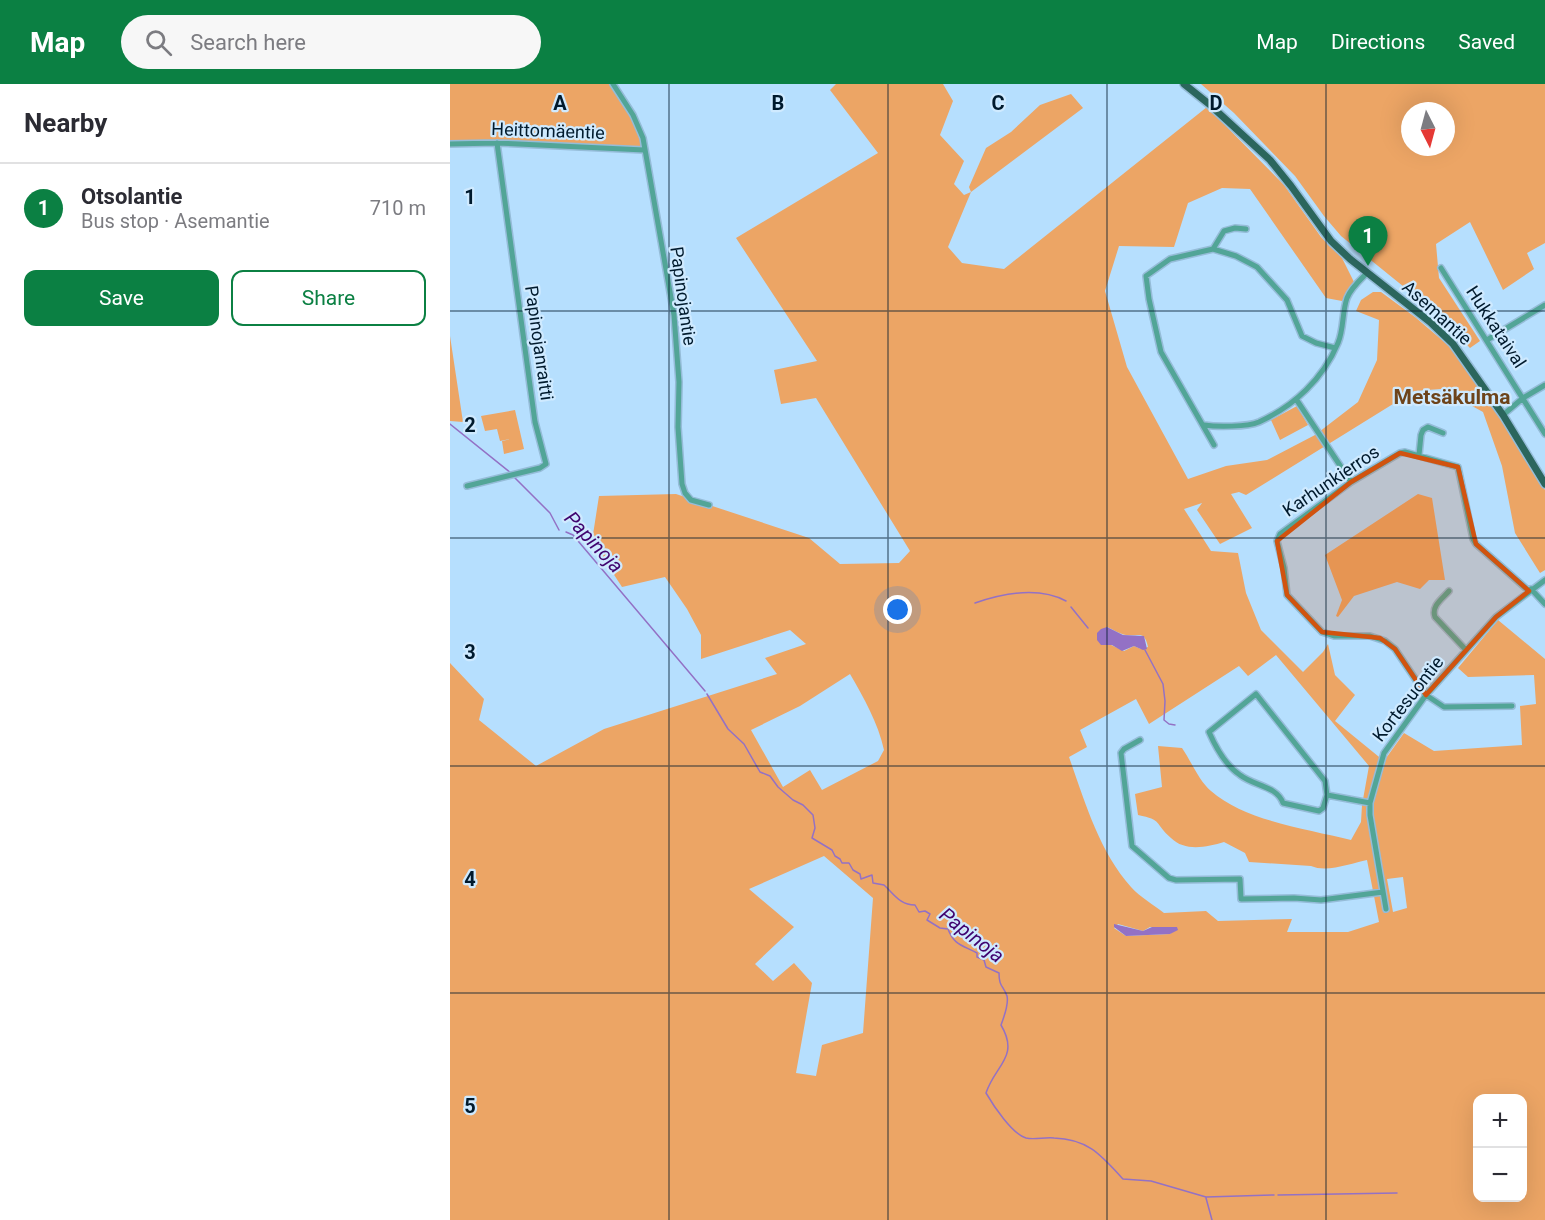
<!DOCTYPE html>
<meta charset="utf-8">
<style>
body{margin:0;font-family:Roboto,sans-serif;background:#f7f7f7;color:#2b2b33}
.controls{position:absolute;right:18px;bottom:18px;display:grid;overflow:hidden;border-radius:12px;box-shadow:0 6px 24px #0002}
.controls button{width:54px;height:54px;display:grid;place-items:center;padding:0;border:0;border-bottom:2px solid #e1e1e2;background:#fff;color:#2b2b33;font:30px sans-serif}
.compass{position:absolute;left:951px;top:18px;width:54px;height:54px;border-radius:50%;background:#fff;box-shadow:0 6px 24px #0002;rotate:174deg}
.you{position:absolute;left:448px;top:526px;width:21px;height:21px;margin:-15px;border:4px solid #fff;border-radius:50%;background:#1a73e8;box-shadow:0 0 0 9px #1a73e833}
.badge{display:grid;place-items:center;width:39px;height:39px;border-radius:50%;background:#0b8043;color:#fff;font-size:20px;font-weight:700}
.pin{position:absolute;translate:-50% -50px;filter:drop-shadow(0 2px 3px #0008)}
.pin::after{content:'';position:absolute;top:32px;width:21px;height:18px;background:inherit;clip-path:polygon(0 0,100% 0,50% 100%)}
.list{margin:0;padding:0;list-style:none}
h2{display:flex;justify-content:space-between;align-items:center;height:78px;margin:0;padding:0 24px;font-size:26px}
h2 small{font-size:20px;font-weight:400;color:#7c7c81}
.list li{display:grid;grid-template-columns:39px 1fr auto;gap:18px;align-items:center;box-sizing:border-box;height:90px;padding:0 24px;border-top:2px solid #e1e1e2}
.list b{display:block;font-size:22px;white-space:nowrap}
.list p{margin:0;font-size:20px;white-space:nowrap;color:#7c7c81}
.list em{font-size:20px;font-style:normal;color:#7c7c81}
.actions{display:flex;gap:12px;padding:18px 24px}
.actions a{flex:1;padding:14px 0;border:2px solid #0b8043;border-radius:12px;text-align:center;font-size:21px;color:#0b8043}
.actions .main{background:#0b8043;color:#fff}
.icon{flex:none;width:33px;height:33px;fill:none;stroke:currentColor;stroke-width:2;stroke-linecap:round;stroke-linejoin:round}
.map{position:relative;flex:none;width:1095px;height:1136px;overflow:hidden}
header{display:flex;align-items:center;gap:36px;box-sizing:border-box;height:84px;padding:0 30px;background:#0b8043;color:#fff}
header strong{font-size:28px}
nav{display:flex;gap:33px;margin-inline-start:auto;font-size:21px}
.search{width:420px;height:54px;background:#f7f7f7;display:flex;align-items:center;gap:15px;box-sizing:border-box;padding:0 21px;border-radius:33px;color:#7c7c81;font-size:22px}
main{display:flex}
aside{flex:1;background:#fff}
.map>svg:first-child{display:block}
</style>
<header>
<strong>Map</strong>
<div class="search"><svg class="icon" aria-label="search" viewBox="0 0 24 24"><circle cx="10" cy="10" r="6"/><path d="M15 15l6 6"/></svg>Search here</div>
<nav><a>Map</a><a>Directions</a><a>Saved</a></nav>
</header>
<main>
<aside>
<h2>Nearby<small></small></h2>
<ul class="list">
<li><span class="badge">1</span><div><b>Otsolantie</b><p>Bus stop · Asemantie</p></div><em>710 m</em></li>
</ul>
<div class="actions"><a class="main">Save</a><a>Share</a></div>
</aside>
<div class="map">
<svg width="1095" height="1136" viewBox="0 0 1095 1136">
<rect width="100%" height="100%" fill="#b6dffe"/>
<!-- green -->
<path fill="#eca565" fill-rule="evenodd" d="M0 0H163L183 31 194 66 0 60Z
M386 0H493L503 17 490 51 514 77 504 100 514 111 521 108 519 103 536 64 561 48 590 21 621 10 633 24 521 108 498 163 512 179 554 185 757 23 834 101 871 153 892 174 904 198 892 217 876 214 800 105 772 104 738 119 724 163 669 162 655 207 677 283 738 395 776 382 817 376 865 351 908 318 927 276 929 236 906 227 911 216 923 208H931L965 233 999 262 1023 293 1046 325 1095 406V486L1090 489 1065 449 1052 382 1033 328 991 305 964 307 796 411 789 408 781 410 802 444 770 460 747 426 752 419 734 425 761 467 788 469 796 509 811 546 853 588 873 568 878 560 885 591 905 611 885 637 934 677 954 649 984 667 1072 661 1070 622 1086 620 1084 591 1018 593 1008 584 1048 536 1095 575V1136H0V579L34 615 29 636 86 682 154 645 327 590 315 574 356 560 340 546 251 575V551L237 525 215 493 172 503 142 457 149 412 226 410 359 454 390 480 449 479 460 467 366 314 331 320 324 286 367 277 286 154 428 69 380 6ZM657 543C663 545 669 550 676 551 689 553 694 545 698 563L691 565 684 562 674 567 659 560ZM826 571 919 682 912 721 911 738 901 756C857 745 795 737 761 707 749 697 741 677 732 664L708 662 712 703 685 710 688 731C713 736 704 739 721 754 735 768 757 763 774 758L795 769 799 778 861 782C877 789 902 779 917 776L929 838 898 848H837L842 835 768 837 756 827 714 829C704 821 690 813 681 803 649 767 635 718 619 673L637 663 630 646 686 615 699 640 789 582 798 592ZM400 590C414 614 428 639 434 666L428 677 372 706 360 686 333 703 301 646 350 622ZM374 772 423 814 413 949 372 961 366 992 346 989 362 899 344 879 323 897 305 880 344 843 299 805ZM953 793 957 824 943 828 937 795ZM668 840 693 847 700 843H727L720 850 676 852 664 844ZM1028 1014H1072V1114H1028Z
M751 0H1095V159L1077 169 1084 185 1053 206 1020 138 986 160 989 194 1030 257 1020 264 985 228 891 152 874 132 845 92 784 29ZM960 27H996V63H960Z
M0 252 13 338 0 337Z
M847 322 858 341 830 356 821 336Z
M65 326 74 365 54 370 52 357 65 354 50 357 47 345 35 347 31 332Z
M968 410 982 414 995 496H979L970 505 947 498 904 512 888 533 886 532 892 516 875 471Z"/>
<!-- water -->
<path fill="#9371c5" d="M657 543 673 551 694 552 697 565 693 566 684 562 672 567 662 561H651L647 556V549L651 545Z
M664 840 693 847 702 843H727L728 846 720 850 676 852 664 843Z"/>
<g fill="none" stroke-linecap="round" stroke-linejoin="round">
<!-- stream -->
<path stroke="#9371c5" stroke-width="1.5" d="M0 340 61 389
M64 393 100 429 109 446
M116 448 123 451 255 607
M525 519C554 509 588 502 616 517
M621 523 638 544
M695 566 713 600 715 617 714 636 719 640 725 641
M257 610 278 645 294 660 310 688 320 692 328 703 343 716 353 721 363 731 365 744 362 754 382 766 385 772 390 775 392 779H399L403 786 410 790 411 795 422 791 423 799 434 801C445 811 450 821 465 821L469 828 475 827 480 830 477 836 490 844 498 845C504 861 512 861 527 869V873L534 876 536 883 549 889C549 903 553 901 557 912 559 920 554 933 551 941 570 973 545 981 536 1009 543 1021 562 1050 576 1054 584 1056 595 1053 604 1054 638 1055 651 1071 673 1095L701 1097 756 1113 824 1111
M828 1111 947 1109
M756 1114 762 1136"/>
<!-- minor casing -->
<g stroke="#95bcd8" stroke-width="8">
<path id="minor" d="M163 0 183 31 193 54 224 231 229 298 228 343 232 400 235 409 241 416 259 421
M0 60 47 59 194 66
M763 165 774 147 785 144 796 145
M991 184 1095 350
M1037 256 1095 221
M846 315 901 398
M1053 331 1073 314 1095 301
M754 341C767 343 797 343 809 338 844 322 873 295 888 259 894 245 892 228 897 214 901 204 910 196 917 189
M764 361 711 268 699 215 696 192 720 175 763 165 786 172 807 183 837 216 852 252 866 259 885 264
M969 371 971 351 973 346 978 343 993 349
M17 402 90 384 96 380 85 338 47 59
M1081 505 1095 520
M999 507C992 515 981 522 985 533L1016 566
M1062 622 994 623 976 611 945 565 935 557 920 552H884L872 548 837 511 834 484 827 457 830 450 901 398 950 369 955 368 1008 383 1023 455 1026 460 1079 507
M690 656 674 665 671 669 682 762 719 794 726 796 790 795 791 815 844 814 871 816 933 808
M877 711 873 724 869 727 833 719C827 702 804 702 790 691 775 681 766 664 759 648L806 610 875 697 877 711 920 719
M936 825 920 731V719L934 669 976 611 1046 533 1095 496"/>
</g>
<!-- major casing -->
<g stroke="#95bcd8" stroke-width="10">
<path id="major" d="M734 0 759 20 820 76 841 102 881 157 900 175 980 238 1003 260 1053 331 1095 400"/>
</g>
<!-- minor -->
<use href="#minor" stroke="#52a597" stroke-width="5"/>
<!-- major -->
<use href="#major" stroke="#2b665d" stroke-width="7"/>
</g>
<!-- marked area -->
<path fill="#d1530f" fill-opacity="0.2" stroke="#d1530f" stroke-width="4.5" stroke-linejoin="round" d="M950 369 1008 383 1026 460 1079 507 1046 533 976 611 945 565 930 554 872 548 837 511 827 457 901 398Z"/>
<!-- grid -->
<path fill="none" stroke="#001a2d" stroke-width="1.5" stroke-opacity="0.55" d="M219 0V1136M438 0V1136M657 0V1136M876 0V1136M0 227H1095M0 454H1095M0 682H1095M0 909H1095"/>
<g text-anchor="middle" stroke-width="4.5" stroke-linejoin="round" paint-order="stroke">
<!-- street labels -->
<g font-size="18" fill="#001a2d" stroke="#cfeaff">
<text transform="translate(98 47) rotate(2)" y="6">Heittomäentie</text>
<text transform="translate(233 212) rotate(82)" y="6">Papinojantie</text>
<text transform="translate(987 229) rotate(42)" y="6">Asemantie</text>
<text transform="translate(1046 243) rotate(57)" y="6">Hukkataival</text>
<text transform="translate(89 259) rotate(82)" y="6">Papinojanraitti</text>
<text transform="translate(881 397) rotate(-34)" y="6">Karhunkierros</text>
<text transform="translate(958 615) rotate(-52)" y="6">Kortesuontie</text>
</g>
<!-- water labels -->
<g font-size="20" font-style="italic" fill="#40046f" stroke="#cfeaff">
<text transform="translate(144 458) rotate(47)" y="7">Papinoja</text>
<text transform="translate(522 851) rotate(38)" y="7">Papinoja</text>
</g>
<!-- quarter labels -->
<g font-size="21" font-weight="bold" fill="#6d431a" stroke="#cfeaff">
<text x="1002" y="320">Metsäkulma</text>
</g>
</g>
<g font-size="20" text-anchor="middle" font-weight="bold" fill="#001a2d" stroke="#cfeaff" stroke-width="4.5" stroke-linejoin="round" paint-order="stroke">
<text x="110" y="26">A</text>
<text x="328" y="26">B</text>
<text x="548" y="26">C</text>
<text x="766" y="26">D</text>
<text x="20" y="120">1</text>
<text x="20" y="348">2</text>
<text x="20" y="575">3</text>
<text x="20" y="802">4</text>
<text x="20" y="1029">5</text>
</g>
</svg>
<div class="controls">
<button>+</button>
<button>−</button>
</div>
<svg class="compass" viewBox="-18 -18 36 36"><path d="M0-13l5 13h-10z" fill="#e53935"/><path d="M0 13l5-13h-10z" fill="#7c7c81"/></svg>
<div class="you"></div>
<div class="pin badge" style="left:918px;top:182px">1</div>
</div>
</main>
